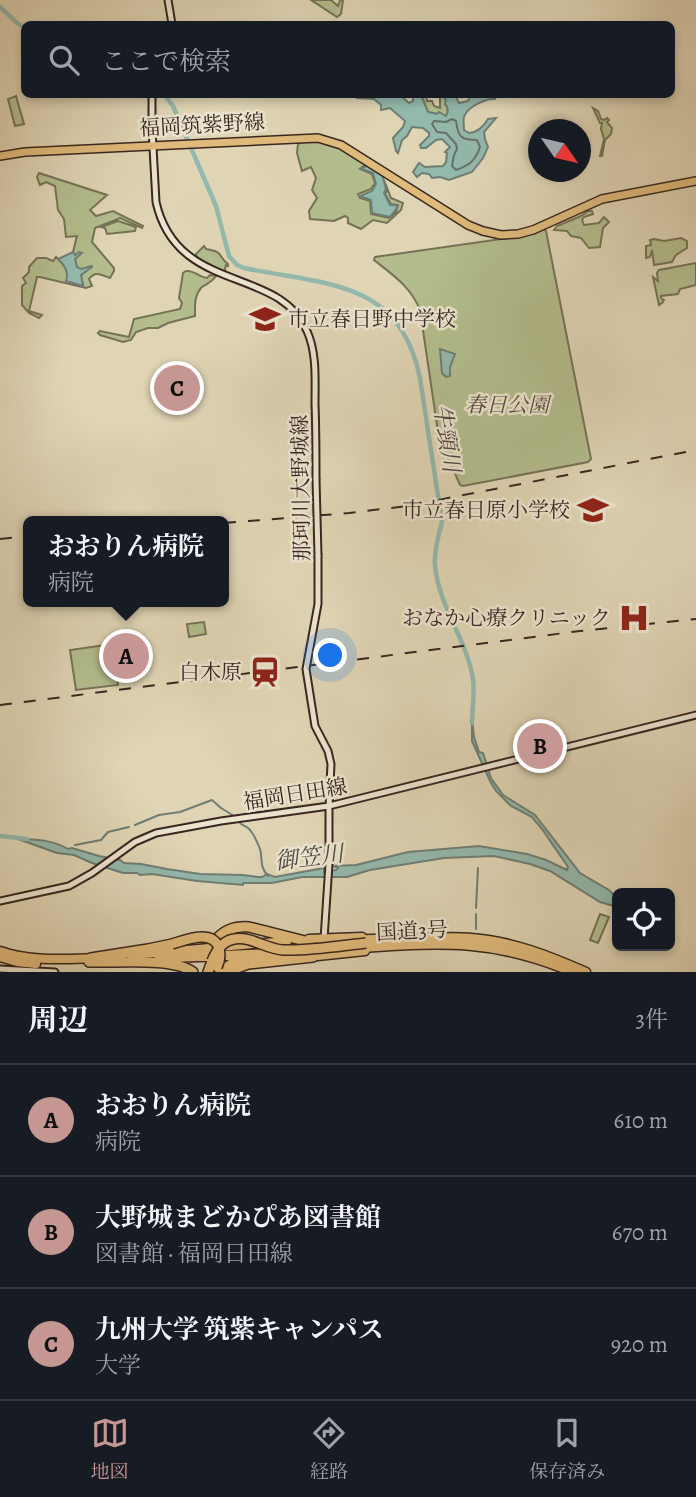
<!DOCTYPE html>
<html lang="ja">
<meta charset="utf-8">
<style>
body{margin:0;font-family:Alegreya,"Noto Serif JP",serif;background:#20242c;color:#f1f3f6}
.controls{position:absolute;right:21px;bottom:21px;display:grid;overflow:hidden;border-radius:10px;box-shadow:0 4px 10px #0003}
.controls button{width:63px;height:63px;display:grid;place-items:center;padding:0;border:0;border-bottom:2px solid #363941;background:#171b24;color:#f1f3f6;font:35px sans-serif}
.compass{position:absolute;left:528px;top:119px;width:63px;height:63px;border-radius:50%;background:#171b24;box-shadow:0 4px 10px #0003;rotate:124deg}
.you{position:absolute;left:331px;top:656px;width:24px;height:24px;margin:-18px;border:5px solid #fff;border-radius:50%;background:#1a73e8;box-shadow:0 0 0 10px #1a73e833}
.badge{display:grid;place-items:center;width:46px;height:46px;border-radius:50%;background:#c59692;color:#111;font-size:23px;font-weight:700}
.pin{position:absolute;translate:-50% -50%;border:4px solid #fff;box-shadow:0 2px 7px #0006}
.popup{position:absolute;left:23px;top:516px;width:206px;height:91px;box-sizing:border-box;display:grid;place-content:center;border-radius:10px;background:#171b24;filter:drop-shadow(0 2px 5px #0005);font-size:23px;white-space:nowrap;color:#9ea1a6}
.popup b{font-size:26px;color:#f1f3f6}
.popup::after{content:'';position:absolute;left:50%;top:100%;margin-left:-14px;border:14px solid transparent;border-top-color:#171b24}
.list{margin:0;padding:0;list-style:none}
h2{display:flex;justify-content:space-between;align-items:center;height:91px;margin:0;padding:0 28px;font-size:30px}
h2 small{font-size:23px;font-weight:400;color:#9ea1a6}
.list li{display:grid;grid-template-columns:46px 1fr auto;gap:21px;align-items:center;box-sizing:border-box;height:112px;padding:0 28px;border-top:2px solid #363941}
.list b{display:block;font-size:26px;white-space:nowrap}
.list p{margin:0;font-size:23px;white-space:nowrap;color:#9ea1a6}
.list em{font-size:23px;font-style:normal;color:#9ea1a6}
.icon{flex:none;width:38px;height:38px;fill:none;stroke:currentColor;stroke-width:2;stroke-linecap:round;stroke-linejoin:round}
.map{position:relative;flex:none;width:696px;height:972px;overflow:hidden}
.search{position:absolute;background:#171b24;box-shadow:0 4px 10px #0003;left:21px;right:21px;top:21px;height:77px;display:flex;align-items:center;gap:18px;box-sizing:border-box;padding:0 24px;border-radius:10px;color:#9ea1a6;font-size:26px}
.sheet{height:427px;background:#171b24}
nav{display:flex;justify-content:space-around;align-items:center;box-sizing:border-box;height:98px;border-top:2px solid #363941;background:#171b24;font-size:19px;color:#9ea1a6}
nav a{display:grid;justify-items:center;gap:4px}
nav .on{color:#c59692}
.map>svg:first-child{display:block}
</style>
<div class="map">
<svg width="696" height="972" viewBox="0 0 696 972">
<rect width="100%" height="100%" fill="#dfd4b4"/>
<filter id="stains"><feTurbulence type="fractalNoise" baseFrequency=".00286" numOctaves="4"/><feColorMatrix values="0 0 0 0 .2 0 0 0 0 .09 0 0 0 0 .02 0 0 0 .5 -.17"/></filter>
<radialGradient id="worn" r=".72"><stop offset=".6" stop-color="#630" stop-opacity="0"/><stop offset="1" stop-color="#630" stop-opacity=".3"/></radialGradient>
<!-- green -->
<path fill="#b2bc8c" stroke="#757256" stroke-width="2" d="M311 0H331L338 6 340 0H343L341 14 337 17Z
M421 95H426L427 101H432L434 106 440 108V97L438 95H444C446 102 450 109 446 116L428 112Z
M16 96 24 124 15 126 8 99Z
M593 108 598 111 601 119 604 120 607 118 609 120 607 122 612 128 611 134 605 140 602 156H600L604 139 601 129 602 123H600Z
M308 140C331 141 348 152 366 164L360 169 372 174 375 183 371 189 358 194 360 198 370 201 371 214 389 218 396 212 398 205 391 204 385 194 387 190 384 180 391 198 403 203 401 210 387 223 373 220 361 229 348 223V218L345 216 334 221 310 219 309 211 317 198 312 190 316 178 311 167 302 171 297 153 298 144Z
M39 173 107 195 90 210 96 216 113 211 143 226 142 228 120 218 95 228 92 242 114 268V271L110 278C102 275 95 270 89 279L92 286 86 288 40 277H37L29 311 42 315 39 318 29 313 22 305V286L26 283 23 278 29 272V267L37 258H46L53 261 56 257 65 266 68 276 83 285 81 275 91 266 81 270 76 267 75 255 73 252 77 236 66 237 64 219 58 210 55 186 46 182 40 185 37 177Z
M588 211H592L593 214 584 217 582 220 584 225 599 223 604 217 609 222 603 228 600 247 589 248 581 238 571 236 567 231 554 230 557 226 581 216Z
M118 221 136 227 135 231 107 234 105 228 101 227Z
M544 229 546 231 591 459 588 462 463 486 460 485 442 444 438 432 420 310C411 287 393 275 374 260L375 257 516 237Z
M681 238 687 241V248L676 255 672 262 654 265 652 250 650 257 646 258V246L651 245 650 240 654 239 664 241Z
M204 246 206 249C225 252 217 256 228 264V266L226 265 225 269 226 273 197 260 196 254Z
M696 263V285L680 289 678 294 661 296V298L664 300 662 303 659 305 653 277 658 281 657 273 659 270Z
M186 271C194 270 199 277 207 278L210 275 216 276C212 282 208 283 202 287 194 295 195 306 195 316L168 323 158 328H148L136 332 131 340 123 342 100 335 98 333 100 331 129 337 134 319 180 309 182 303 179 298 183 273Z
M204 622 206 634 189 637 187 624Z
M113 644 118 685 76 690 70 650Z
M600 914 609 917 598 943 590 940Z"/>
<!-- water -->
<path fill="#93b8ac" stroke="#6f7e74" stroke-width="2" d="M476 94 497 95 495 99C486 98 467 107 464 117 463 119 464 128 464 130L469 133C478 132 483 127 488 119L496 118 484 132 485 139 488 147 483 158 472 172 449 180 440 177 432 178 429 174 422 173 417 177 413 172 419 163 425 167 443 166 446 162 447 153 445 152 450 147 442 139 436 140 426 148H421L420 145 429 136V133L423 128 412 127 407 136 402 140 398 153 396 151 393 138 403 127 405 121 390 108 381 110V105L374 99 357 98 355 95H400L409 103 413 101V95H421L428 112 437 114 439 112 446 116C449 112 448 107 445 104L446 100 444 95H455L459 103 468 101 471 95Z
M367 165 382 174 386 189 384 193 390 205H396L397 208 390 217 372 213 371 200 360 196 372 191 376 184 373 173 362 169Z
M73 252 75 255 79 252 82 253 75 259 77 267 81 269 92 266V267L81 275 83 286 66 281C69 272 65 266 58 259Z
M440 349 455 354 450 367V376L446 377 442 373Z
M472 719 474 737 479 752 483 753 491 778 503 795 535 815 580 873 609 890 617 898V907L600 902 550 871 530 864 494 856 444 858 370 870 347 877H302L272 883H243V885L197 881 152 874 140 875 137 873H123L92 863 74 855 57 853 18 839C36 839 53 840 68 849L72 848 99 856 120 860 124 863 141 864 167 869 200 874 243 875 257 877H262L267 874 275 877 324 868V872L336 870 338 868 333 866 356 865 408 852 479 846 527 854 546 860 567 870 568 867 542 829 532 817 511 806 496 791 490 781 472 741Z"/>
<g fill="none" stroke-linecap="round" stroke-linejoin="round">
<!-- shore -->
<path stroke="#667066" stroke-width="2" d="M452 119 456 121C458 137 461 140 477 140L480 147C475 161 470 165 456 170L452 166 454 155 457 149 456 144 446 133 437 132 432 124 434 121 446 122Z"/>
<!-- stream -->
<path stroke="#6f7e74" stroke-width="2" d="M239 822C241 825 245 826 248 828 252 831 258 844 260 849 263 860 259 866 268 876
M135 825 159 815 180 812 212 800 221 808 234 816
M75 845 101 840 108 832 129 827
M476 908 478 868
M476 929V914"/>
<!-- river -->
<path stroke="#93b8ac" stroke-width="4.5" d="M0 7 17 23 24 27
M164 94 173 106 216 206 229 256 237 265 244 268C325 285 400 279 420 378L442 522C438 536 434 551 435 565 438 605 467 640 473 679 475 694 472 709 472 723
M0 836 27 839"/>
<!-- secondary casing -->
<g stroke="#382720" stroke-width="9">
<path id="secondary" d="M168 0 172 24
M152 94V129L156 202C177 295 279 265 307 331 317 353 315 380 315 404 316 429 316 454 316 479
M318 555V604L306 669 315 726 328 751 331 764 329 806V864L324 939
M0 901 69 886 92 873 135 842 156 833 221 821 329 806 696 715
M0 969 55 972"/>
</g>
<!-- primary casing -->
<g stroke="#382720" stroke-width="10">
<path id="primary" d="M0 156 25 152 318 138 341 145 468 225 483 231 501 235 518 234 533 230 602 199 696 181"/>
</g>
<!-- trunk casing -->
<g stroke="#382720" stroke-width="11">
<path id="trunk" d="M309 939 362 937
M386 939C414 940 443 935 472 938 512 941 550 956 586 972
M0 951C32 962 65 959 97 958
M131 955 287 941
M0 957 17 962 36 964
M308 957 365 951"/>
</g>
<!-- motorway casing -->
<g stroke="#382720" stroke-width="12">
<path id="motorway" d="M356 940 389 939
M213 943C223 930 234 926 249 927L309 942
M358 948C439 941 496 939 573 972
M91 958 148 949 172 944
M159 958 286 953
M89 962C115 963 173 957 193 972
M229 971 248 964 313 957
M208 972 212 961
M220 972 234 962 247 958"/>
</g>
<!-- secondary -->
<use href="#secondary" stroke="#eae3ce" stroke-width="5"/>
<!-- primary -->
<use href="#primary" stroke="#e0ba7a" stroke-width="7"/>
<!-- trunk -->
<use href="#trunk" stroke="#e0ba7a" stroke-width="8"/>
<!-- motorway -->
<use href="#motorway" stroke="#e0ba7a" stroke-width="9"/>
<!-- rail -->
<path stroke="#382720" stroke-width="2" stroke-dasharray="12 12" stroke-linecap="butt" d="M224 523 349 513 407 506 696 450
M0 539 28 536
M0 705 580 631 696 619"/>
<!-- secondary-bridge casing -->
<g stroke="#382720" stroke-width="9" stroke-linecap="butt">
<path id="secondary-bridge" d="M316 479 318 555"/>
</g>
<!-- motorway-bridge casing -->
<g stroke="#382720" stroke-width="12" stroke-linecap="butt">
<path id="motorway-bridge" d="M172 944C182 941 192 937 202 937 220 937 223 954 217 967
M212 961C216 951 222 941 234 939 251 936 266 949 283 950 310 951 339 946 366 943"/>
</g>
<!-- secondary-bridge -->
<use href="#secondary-bridge" stroke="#eae3ce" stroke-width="5"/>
<!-- motorway-bridge -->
<use href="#motorway-bridge" stroke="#e0ba7a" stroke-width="9"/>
</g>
<!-- icons -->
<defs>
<g id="school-bare" transform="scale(2.415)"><path d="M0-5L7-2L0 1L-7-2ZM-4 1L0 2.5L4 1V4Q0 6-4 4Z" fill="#8f2418" stroke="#eae3ce" stroke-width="2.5" paint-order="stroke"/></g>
<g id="hospital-bare" transform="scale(2.415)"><path d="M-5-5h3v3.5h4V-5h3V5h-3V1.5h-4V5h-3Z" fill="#8f2418" stroke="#eae3ce" stroke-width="2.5" paint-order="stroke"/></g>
<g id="station-bare" transform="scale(2.415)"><path d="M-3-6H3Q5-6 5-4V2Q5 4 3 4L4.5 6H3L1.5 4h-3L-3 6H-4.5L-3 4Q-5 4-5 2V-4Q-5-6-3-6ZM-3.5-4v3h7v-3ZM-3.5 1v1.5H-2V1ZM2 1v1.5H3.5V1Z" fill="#8f2418" stroke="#eae3ce" stroke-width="2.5" paint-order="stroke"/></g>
</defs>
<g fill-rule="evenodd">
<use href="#school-bare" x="265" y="319"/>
<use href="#school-bare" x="593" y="510"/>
<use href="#hospital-bare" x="634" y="618"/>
<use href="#station-bare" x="265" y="672"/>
</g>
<g text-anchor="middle" stroke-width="5" stroke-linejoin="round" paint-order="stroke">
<!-- street labels -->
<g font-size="21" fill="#382720" stroke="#eae3ce">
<text transform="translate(202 125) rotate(-3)" y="7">福岡筑紫野線</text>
<text transform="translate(301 488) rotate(-91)" y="7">那珂川大野城線</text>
<text transform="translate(295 794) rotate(-9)" y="7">福岡日田線</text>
<text transform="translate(412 931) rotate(-3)" y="7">国道3号</text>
</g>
<!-- poi labels -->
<g font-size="21" fill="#382720" stroke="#eae3ce" text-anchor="end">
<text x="288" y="326" text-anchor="start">市立春日野中学校</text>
<text x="570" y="517">市立春日原小学校</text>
<text x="611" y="625">おなか心療クリニック</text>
<text x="242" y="679">白木原</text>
</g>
<!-- park labels -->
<g font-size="21" font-style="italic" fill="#564c3b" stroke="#eae3ce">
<text x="507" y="412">春日公園</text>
</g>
<!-- water labels -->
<g font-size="23" font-style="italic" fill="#4f4b43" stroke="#eae3ce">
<text transform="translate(447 438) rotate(81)" y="8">牛頸川</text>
<text transform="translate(309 857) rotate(-7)" y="8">御笠川</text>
</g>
</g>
<rect width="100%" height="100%" filter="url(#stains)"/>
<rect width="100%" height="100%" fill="url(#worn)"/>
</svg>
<div class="controls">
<button><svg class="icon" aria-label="locate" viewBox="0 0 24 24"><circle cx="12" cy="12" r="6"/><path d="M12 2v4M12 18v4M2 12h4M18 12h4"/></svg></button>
</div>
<svg class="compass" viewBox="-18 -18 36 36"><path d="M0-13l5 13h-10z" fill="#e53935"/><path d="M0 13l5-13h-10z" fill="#9ea1a6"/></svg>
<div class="you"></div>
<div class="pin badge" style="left:126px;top:656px">A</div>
<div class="popup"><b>おおりん病院</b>病院</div>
<div class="pin badge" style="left:540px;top:746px">B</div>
<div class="pin badge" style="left:177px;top:388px">C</div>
<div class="search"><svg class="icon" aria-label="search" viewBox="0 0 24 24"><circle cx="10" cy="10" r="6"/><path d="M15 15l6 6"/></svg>ここで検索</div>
</div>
<section class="sheet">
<h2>周辺<small>3件</small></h2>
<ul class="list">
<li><span class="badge">A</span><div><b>おおりん病院</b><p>病院</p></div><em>610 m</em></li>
<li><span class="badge">B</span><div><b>大野城まどかぴあ図書館</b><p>図書館 · 福岡日田線</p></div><em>670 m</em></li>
<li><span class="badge">C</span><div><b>九州大学 筑紫キャンパス</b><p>大学</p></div><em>920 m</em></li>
</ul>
</section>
<nav>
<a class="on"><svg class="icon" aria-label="map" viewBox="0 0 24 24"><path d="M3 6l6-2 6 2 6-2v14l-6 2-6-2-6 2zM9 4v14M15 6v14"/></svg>地図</a>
<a><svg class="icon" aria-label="directions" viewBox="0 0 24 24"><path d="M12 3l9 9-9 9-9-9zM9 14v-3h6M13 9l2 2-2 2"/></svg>経路</a>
<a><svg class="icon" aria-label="saved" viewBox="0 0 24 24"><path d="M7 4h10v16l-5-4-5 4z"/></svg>保存済み</a>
</nav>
